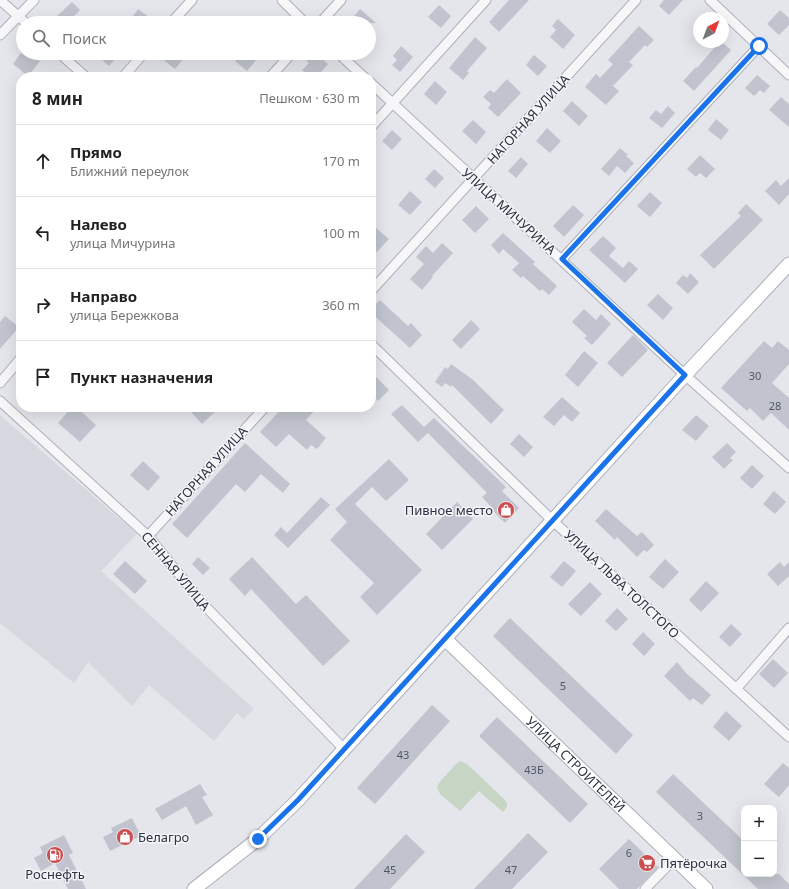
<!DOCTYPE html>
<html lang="ru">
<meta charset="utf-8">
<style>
body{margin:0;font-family:"Noto Sans",sans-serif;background:#f2f2f2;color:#222}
.controls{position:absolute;right:12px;bottom:12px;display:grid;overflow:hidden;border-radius:8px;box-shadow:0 4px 16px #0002}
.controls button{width:36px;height:36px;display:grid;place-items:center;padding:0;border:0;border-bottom:1px solid #e0e0e0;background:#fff;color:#222;font:20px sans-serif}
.compass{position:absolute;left:693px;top:12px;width:36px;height:36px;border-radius:50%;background:#fff;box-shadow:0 4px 16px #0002;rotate:41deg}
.stop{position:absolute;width:12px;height:12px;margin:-9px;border:3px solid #1a73e8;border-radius:50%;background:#fff}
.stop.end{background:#1a73e8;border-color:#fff;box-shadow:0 1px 4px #0008}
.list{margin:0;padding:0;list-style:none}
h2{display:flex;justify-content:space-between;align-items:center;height:52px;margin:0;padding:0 16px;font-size:17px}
h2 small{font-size:13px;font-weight:400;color:#767676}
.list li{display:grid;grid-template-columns:26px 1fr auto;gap:12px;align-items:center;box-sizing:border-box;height:72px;padding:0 16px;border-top:1px solid #e0e0e0}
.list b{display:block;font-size:15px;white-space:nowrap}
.list p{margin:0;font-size:13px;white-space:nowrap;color:#767676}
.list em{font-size:13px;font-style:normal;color:#767676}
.icon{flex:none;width:22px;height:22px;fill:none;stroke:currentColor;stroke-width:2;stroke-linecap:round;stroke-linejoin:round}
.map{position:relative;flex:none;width:789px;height:889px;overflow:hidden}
.search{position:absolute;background:#fff;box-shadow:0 4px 16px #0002;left:16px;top:16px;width:360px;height:44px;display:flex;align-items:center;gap:10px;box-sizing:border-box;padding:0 14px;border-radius:22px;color:#767676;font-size:15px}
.panel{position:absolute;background:#fff;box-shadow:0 4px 16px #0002;left:16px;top:72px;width:360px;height:340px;border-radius:16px}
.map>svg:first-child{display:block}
</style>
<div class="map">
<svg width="789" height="889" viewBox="0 0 789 889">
<rect width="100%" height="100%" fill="#e4e6eb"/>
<!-- built -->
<path fill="#d6d8e0" d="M0 415 137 534 101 571 254 709 243 719 237 713 214 741 149 685 132 706 88 662 74 683 0 623Z"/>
<!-- green -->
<path fill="#c7d5c5" d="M460 761 467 764 504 799 507 803V807L503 812 479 791 460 811 440 794 437 787 439 783 457 763Z"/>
<!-- building -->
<path fill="#c1c4ce" d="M509 0H529L499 32 489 22Z
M664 0H683L669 15 659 6Z
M72 2 80 10 67 23H62L56 17Z
M439 5 451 16 441 28 428 17Z
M138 9 157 23H128Z
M360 9 376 23H348Z
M780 10 789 18V25L779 35 767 24Z
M558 19 575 35 563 49 550 37 556 30 552 26Z
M639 26 654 40 647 47 645 45 629 62 633 65 613 86 619 91 606 105 585 87 596 74 600 78 613 64 608 60Z
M475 37 487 48 467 71 469 73 463 80 449 68Z
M719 42H722L731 50 694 91 683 81 696 67 697 68Z
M401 46 413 57 400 72 392 65 397 60 393 56Z
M21 53H30L40 61 28 76 13 64Z
M106 53H120L109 66 101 59Z
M166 53H188L175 69 161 58Z
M242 53H250L257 59 247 71 235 61Z
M312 53H315L328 64 317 77H310L302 70 309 63 306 60Z
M534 55 547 66 538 76 526 65Z
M757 75 770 86 764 93 760 90 754 96 745 88Z
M507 79 521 93 498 117 488 108 491 104 483 97 490 90 494 93Z
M435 81 447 92 436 105 424 94Z
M781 97 789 104V127L769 110Z
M572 101 588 116 579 126 563 111Z
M668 106 675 113 662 128 649 118 656 110 661 114Z
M716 119 729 130 721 140 708 130Z
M473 120 486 132 476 144 462 131Z
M547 128 561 141 550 153 536 141Z
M392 130 402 139 392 150 382 141Z
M620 148 628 155 626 156 634 163 625 173 617 166 609 176 601 169Z
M700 155 715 169 706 178 700 173 696 177 687 169Z
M521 157 528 164 516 178 508 171Z
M434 169 444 178 435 188 425 179Z
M789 178V194L779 205 765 191 776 180 781 186Z
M410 191 422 202 410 215 398 205Z
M650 192 662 203 650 217 637 206Z
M746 204 763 220 714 269 700 255 741 216 738 213Z
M573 205 584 215 564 237 553 226Z
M476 206 489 219 475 233 462 220Z
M376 228 389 239 377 252 371 246V234Z
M503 233 535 262 533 264 557 286 549 295 542 289 540 291 523 276 521 278 512 270 519 263 503 249 499 254 491 245Z
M603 236 616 248 609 256 623 268 629 261 638 269 625 283 589 250Z
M442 243 453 253 432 276 433 277 422 290 410 279 424 264 416 257 426 246 433 253Z
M690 273 699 282 688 294 676 283 683 275 687 278Z
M658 294 673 308 663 320 647 305Z
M380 300 408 326 411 323 422 335 410 348 371 313V309Z
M584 309 596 320 601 314 611 324 592 345 584 338 587 336 572 322Z
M5 316 19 327 0 349V322Z
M471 320 480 329 461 349 452 340Z
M633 335 648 350 622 377 607 363Z
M764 341 772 348 778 341 789 350V364L772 383 789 398V430L771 413 763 421 750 408 747 411 721 388Z
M584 351 598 363 578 387 565 375Z
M451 364 472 379 504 410 491 424 452 385 451 387 445 383 442 387 435 382 445 367 448 369Z
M371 372 389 390 378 401 371 394Z
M562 397 580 413 572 422 564 415 554 426 543 417Z
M402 405 424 427 434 418 506 487 502 491 519 508 505 523 493 511 494 510 482 497 487 493 428 433 418 442 391 414Z
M72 407H76L96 425 80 442 58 423Z
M196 407H220L202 424 191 412Z
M283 407H318L306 420 326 438 317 449 311 445 307 450 289 434 276 447 260 432Z
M696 415 709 426 696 441 682 430Z
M519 434 533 447 524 457 510 444Z
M245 443 290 484 283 493 261 474 245 492 236 484 187 538 172 524Z
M727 443 736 452 730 458 733 460 724 469 712 457Z
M389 459 409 480 386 501 372 487 355 504 422 570 377 615 360 597 374 583 330 540 347 522 335 509Z
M143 461 160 477 148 491 130 475Z
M752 465 764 476 752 489 740 478Z
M774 491 786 502 775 514 763 504Z
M321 497 330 505 288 548 274 535 281 527 287 533Z
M457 502 473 519 442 550 426 534Z
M606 509 637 536 642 532 654 545 647 552 644 550 637 557 617 537 615 540 595 521Z
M198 557 210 568 203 575 192 564Z
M252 557 296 604 306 595 350 641 323 666 251 589 245 596 229 579Z
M665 559 679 572 663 589 649 577Z
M125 561 147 581 135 594 113 574Z
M564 561 576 571 562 587 550 577Z
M780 562 784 567 789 562V576L778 586 767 574Z
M706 581 719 593 701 612 689 600Z
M590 582 602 594 581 616 568 604Z
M617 608 628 619 616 631 605 621Z
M510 618 633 735 616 754 493 636Z
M731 624 742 634 730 647 719 637Z
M643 632 655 644 644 656 632 644Z
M773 659 788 673 774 688 759 674Z
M677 662 686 673 711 695 702 705 693 698 690 701 664 676Z
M432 705 450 721 375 804 357 788Z
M726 711 742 726 729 741 713 727Z
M497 717 588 804 570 823 479 736Z
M783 763 789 768V785L779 797 764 784Z
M673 774 744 841V874H779L789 884V889H758L656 792Z
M200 784 207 795 202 797 213 815 196 825 186 806 162 820 155 809Z
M132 818 141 836 110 851 103 837 113 832 111 828Z
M528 833 548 852 512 889H474Z
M406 834 425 852 390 889H354Z
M64 835 73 853 69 855 86 889H68L55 863 41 871 34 858 43 853 40 847Z
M629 839 658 867 637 889H619L599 869Z"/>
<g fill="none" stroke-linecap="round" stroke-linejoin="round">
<!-- street casing -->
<g stroke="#adb0b9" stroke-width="11">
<path id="street" d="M0 0 26 23
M282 0 305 23
M710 0 789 75
M171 23 192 0
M320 23 341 0
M0 35 34 0
M59 53 86 77
M338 53 364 77
M123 77 144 53
M270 77 292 53
M371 83 685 375 789 468
M371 127 486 0
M562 259 759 46
M371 291 636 0
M371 344 553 521 789 737
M0 383 21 358
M0 401 148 536 203 604 344 749
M148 536 265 407
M736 689 789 628
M645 889 674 859"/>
</g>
<!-- secondary casing -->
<g stroke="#adb0b9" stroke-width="15">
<g id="secondary">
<path id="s1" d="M445 639 706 889"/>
<path d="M194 889 258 839 298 800 685 375 789 264"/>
</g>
</g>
<!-- street -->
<use href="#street" stroke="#f7f7f9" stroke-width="9"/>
<!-- secondary -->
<use href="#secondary" stroke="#fff" stroke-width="13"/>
</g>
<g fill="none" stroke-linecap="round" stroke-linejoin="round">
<!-- route -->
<path stroke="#1a73e8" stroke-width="5" d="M258 839 298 800 685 375 562 259 759 46"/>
</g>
<!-- icons -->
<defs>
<g id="shop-disc" transform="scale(0.9)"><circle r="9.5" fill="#ca4f50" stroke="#f4f5f8"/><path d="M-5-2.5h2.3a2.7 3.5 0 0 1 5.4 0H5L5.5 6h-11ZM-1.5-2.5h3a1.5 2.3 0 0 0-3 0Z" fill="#fff"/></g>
<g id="fuel-disc" transform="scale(0.9)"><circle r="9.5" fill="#ca4f50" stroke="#f4f5f8"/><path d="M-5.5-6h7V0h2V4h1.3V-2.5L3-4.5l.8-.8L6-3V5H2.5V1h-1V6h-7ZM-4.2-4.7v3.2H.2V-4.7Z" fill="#fff"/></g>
<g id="supermarket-disc" transform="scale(0.9)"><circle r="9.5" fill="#ca4f50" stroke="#f4f5f8"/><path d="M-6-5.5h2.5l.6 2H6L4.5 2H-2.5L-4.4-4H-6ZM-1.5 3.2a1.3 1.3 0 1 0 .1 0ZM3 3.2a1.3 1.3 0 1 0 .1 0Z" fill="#fff"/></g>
</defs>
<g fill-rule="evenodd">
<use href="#shop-disc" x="506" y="510"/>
<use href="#shop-disc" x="125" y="837"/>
<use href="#fuel-disc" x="55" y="855"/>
<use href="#supermarket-disc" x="647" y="863"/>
</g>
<g text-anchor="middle" stroke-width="3" stroke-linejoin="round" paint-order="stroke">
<!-- number labels -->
<g font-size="11" fill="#515666">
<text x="755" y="380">30</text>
<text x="775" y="410">28</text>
<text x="563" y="690">5</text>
<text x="403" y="759">43</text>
<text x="534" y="774">43Б</text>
<text x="700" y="820">3</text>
<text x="629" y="857">6</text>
<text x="390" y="874">45</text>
<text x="511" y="874">47</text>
</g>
<!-- street labels -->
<g font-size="13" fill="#2c3143" stroke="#f4f5f8">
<text transform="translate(528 119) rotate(-48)" y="5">НАГОРНАЯ УЛИЦА</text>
<text transform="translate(509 211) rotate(42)" y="5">УЛИЦА МИЧУРИНА</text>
<text transform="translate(206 471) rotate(-48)" y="5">НАГОРНАЯ УЛИЦА</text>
<text transform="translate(176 571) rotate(50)" y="5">СЕННАЯ УЛИЦА</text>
<text transform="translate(622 584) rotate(43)" y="5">УЛИЦА ЛЬВА ТОЛСТОГО</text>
<text dy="5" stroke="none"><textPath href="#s1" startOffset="181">УЛИЦА СТРОИТЕЛЕЙ</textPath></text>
</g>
<!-- poi labels -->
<g font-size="13" fill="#2c3143" stroke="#f4f5f8" text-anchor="start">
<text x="493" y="515" text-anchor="end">Пивное место</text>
<text x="138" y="842">Белагро</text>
<text x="660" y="868">Пятёрочка</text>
<text x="55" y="879" text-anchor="middle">Роснефть</text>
</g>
</g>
</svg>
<div class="controls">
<button>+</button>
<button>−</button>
</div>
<svg class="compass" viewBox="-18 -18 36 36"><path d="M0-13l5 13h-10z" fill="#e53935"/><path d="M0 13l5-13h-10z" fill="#767676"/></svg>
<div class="stop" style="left:759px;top:46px"></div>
<div class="stop end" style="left:258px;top:839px"></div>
<div class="search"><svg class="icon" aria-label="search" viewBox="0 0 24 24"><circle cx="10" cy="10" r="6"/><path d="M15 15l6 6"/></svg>Поиск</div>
<section class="panel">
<h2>8 мин<small>Пешком · 630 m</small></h2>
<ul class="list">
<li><svg class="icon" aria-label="ahead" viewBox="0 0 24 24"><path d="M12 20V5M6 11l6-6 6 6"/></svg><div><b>Прямо</b><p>Ближний переулок</p></div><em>170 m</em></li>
<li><svg class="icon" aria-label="left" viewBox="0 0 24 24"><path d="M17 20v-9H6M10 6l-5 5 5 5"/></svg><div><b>Налево</b><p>улица Мичурина</p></div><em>100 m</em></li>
<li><svg class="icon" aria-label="right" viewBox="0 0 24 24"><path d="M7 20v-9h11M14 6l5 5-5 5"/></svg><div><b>Направо</b><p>улица Бережкова</p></div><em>360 m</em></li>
<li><svg class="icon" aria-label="arrive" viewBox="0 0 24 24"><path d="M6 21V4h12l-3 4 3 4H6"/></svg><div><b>Пункт назначения</b></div></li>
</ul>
</section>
</div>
